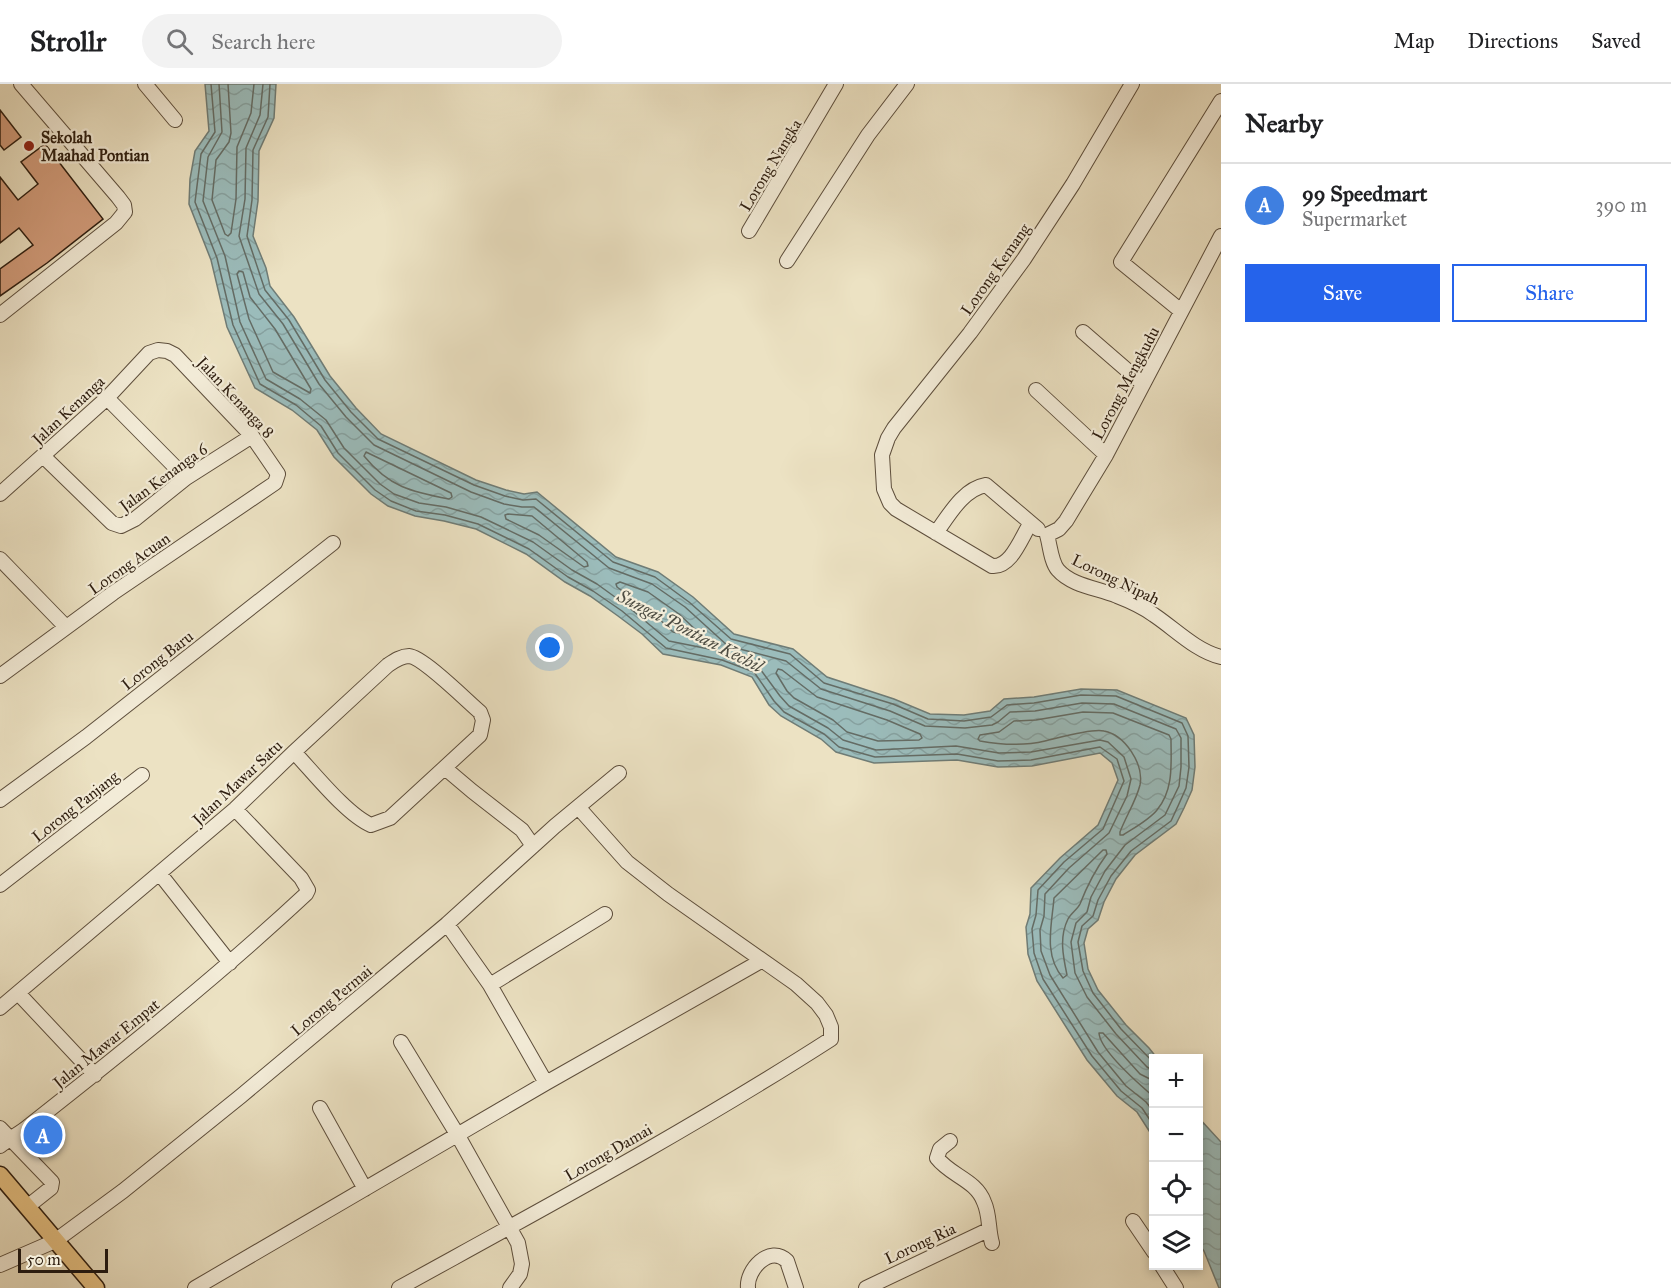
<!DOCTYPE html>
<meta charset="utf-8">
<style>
body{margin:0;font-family:"IM FELL Great Primer",serif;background:#f2f2f2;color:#202124}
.controls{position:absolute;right:18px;bottom:18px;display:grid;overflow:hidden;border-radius:0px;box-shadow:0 3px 9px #0003}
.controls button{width:54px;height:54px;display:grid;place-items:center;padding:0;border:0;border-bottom:2px solid #e0e0e0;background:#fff;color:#202124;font:30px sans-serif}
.scale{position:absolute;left:18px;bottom:15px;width:90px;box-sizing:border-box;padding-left:6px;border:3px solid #2d1d0f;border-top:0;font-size:16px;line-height:21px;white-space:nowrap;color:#2d1d0f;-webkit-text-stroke:4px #f3ecd8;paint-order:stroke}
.you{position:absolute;left:550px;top:564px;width:21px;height:21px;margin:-15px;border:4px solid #fff;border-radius:50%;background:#1a73e8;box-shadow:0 0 0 9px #1a73e833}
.badge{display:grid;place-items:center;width:39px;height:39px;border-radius:50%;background:#2563eb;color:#fff;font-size:20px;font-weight:700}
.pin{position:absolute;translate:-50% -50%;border:3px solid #fff;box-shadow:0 2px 6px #0006}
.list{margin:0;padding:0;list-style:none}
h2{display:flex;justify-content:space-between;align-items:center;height:78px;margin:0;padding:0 24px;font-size:26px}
h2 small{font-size:20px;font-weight:400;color:#757577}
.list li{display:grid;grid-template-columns:39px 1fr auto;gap:18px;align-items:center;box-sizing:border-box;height:84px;padding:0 24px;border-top:2px solid #e0e0e0}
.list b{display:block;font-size:22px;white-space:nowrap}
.list p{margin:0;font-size:20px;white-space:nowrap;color:#757577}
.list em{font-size:20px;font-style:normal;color:#757577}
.actions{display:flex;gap:12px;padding:18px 24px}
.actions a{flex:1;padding:14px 0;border:2px solid #2563eb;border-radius:0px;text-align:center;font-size:21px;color:#2563eb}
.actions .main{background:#2563eb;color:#fff}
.icon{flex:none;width:33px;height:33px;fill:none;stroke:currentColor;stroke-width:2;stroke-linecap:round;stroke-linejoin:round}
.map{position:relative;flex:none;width:1221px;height:1204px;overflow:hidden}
header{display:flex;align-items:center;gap:36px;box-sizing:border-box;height:84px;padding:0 30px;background:#fff;border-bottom:2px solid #e0e0e0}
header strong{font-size:28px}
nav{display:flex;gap:33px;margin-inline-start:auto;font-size:21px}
.search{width:420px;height:54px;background:#f2f2f2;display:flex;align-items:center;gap:15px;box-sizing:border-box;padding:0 21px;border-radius:33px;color:#757577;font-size:22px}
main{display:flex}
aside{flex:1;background:#fff}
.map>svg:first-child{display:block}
</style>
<header>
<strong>Strollr</strong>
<div class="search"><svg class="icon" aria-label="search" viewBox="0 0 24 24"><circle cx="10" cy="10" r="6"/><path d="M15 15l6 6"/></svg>Search here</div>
<nav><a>Map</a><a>Directions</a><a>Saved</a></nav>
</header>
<main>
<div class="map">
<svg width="1221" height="1204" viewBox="0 0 1221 1204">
<defs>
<pattern id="water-waves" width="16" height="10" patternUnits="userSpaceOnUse" patternTransform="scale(1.5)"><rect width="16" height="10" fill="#9bbcbb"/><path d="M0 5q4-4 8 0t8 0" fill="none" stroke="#86a1a0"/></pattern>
</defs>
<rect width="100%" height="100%" fill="#ece2c3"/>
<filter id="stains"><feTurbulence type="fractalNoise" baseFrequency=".00333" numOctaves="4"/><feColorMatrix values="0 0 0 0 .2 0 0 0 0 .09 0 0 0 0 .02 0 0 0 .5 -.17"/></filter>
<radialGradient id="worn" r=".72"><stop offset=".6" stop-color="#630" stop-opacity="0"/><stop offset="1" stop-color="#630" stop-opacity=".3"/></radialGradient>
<!-- water -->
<path fill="url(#water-waves)" stroke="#6f7c76" stroke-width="1.5" d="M205 0H276L274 34 259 67 258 117 253 152 266 184 270 202 294 233 330 292 356 324 381 350 476 396 506 406 524 410 537 408 616 473 658 488 693 513 734 550 793 565 827 593 894 615 930 630 964 631 990 627 1004 615 1034 613 1081 605 1117 606 1186 634 1194 651 1195 683 1192 706 1184 724 1176 740 1135 771 1116 795 1104 818 1098 836 1088 845 1084 859 1088 885 1098 906 1126 941 1149 964 1157 974H1154L1153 1053 1137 1028 1117 1012 1087 976 1037 897 1028 870 1026 843 1030 830 1031 804 1060 774 1098 741 1118 696 1112 679 1100 669 1032 682 998 683 957 676 874 679 836 668 821 655 781 632 769 621 752 593 721 581 663 570 642 550 618 532 590 512 565 498 526 470 476 445 444 437 415 432 388 422 371 410 334 373 317 346 292 326 255 304 227 243 211 176 189 120 190 95 195 67 209 47Z
M1198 1033 1221 1058V1204H1219L1204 1167 1199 1160Z"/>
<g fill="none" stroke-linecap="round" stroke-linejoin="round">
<!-- shore -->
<path stroke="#646c65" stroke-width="1.5" d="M211 0 215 48 201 70 195 118 217 174 233 241 260 300 296 321 321 342 338 369 375 406 391 417 416 427 445 431 478 440 529 465 568 493 593 507 622 527 666 564 722 576 754 588 774 617 784 628 824 650 839 663 875 673 957 670 998 677 1031 676 1100 663 1117 675 1124 697 1103 745 1064 778 1038 806 1036 831 1032 845 1034 869 1043 895 1092 972 1121 1007 1142 1024 1154 1042
M219 0 222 48 208 73 203 117 225 172 240 238 266 295 300 315 326 336 344 364 380 400 394 410 419 419 446 423 481 433 533 458 572 486 597 500 626 521 669 557 724 568 758 582 780 612 789 622 828 644 843 656 876 666 956 662 999 669 1031 668 1100 656 1108 658 1124 673 1131 695 1127 712 1109 749 1069 784 1045 810 1044 832 1040 846 1041 867 1050 891 1098 968 1126 1002 1146 1018 1154 1028
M228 0 231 49 229 58 216 76 212 116 225 150 228 152 231 149 236 115 237 63 251 29 254 0
M263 0 260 31 246 64 245 115 239 152 259 210 283 240 319 300 346 333 374 361 471 408 504 420 522 423H534L609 484 652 500 685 523 728 562 786 577 821 605 890 627 925 642 965 644 992 641 998 638 1010 628 1035 627 1082 619 1114 620 1176 645 1181 654V683L1179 702 1165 731 1125 761 1105 787 1091 813 1087 828 1076 839 1071 858 1075 889 1087 913 1116 950 1147 983 1154 987
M270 0 268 33 253 66 252 116 247 152 265 206 289 236 325 296 351 328 378 355 474 401 505 412 523 416 536 415 613 478 655 493 689 518 731 555 790 570 824 599 893 620 928 635 964 637 991 633 1007 621 1034 619 1081 611 1116 612 1182 639 1188 652 1189 683 1186 704 1178 722 1171 737 1131 767 1111 792 1098 816 1093 832 1082 842 1078 858 1083 887 1093 909 1121 945 1154 979
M239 187 243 188 250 213 275 245 311 305 310 309 273 288 249 235 237 190Z
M366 368 451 409 452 413 449 415C412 408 389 403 364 372Z
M508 430 532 432 587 478 588 482 584 483 539 451 506 435 505 431Z
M620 498 648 508 679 530 698 548 699 552 696 553 673 548 656 532 617 503 616 500Z
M778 585 782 586 817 613 887 636 920 650 922 654 919 656 878 657 847 648 833 636 794 614 787 607 776 589Z
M1083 628 1113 629 1169 651 1171 655C1171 679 1174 706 1157 726 1149 736 1134 744 1123 751H1120V748C1126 732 1136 717 1140 701 1144 680 1125 651 1104 647 1091 644 1059 654 1045 657 1024 662 1002 661 980 657L978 655 980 651 999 648 1014 637 1036 636Z
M1103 766H1106L1107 770C1095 786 1087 802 1080 820 1077 826 1071 829 1068 835 1059 853 1063 872 1067 891L1063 894C1043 871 1052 840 1054 814Z
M1154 997 1140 990 1103 949H1099C1100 966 1140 1001 1154 1013"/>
</g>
<!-- building -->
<path fill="#d29c7b" stroke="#2d1d0f" stroke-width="1.5" d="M0 26 21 53 4 66 0 61Z
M45 60 103 135 47 179 0 212V185L33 161 19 144 0 159V93L18 116 38 100 21 78Z"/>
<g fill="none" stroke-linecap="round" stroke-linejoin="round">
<!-- minor casing -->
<g stroke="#5d4e3c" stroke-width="16">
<path id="minor" d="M145 0 175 36
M749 147 836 0
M787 177 868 51 907 0
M1181 227 1121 178 1221 17
M0 231 116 139 125 128 124 121 118 113 21 0
M1083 248 1143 300
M1036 306 1106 371
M107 314 186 394
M43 372 112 439 121 442 135 435 186 394 252 352
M0 410 107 314 149 269 158 266 167 267 175 271 252 352 278 390 275 399 113 509 0 592
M1030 440C1021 454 1011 484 992 482L896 425 890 419 884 405 882 371 888 354 894 344 970 249 1024 175 1073 100 1132 0
M936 449C949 431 963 405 986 401L1038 445
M1047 451 1059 445 1066 437 1106 371 1221 152
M1047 451C1050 461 1051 478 1058 486 1072 502 1098 504 1117 512 1130 517 1143 523 1154 531 1175 545 1196 567 1221 573
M0 475 66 543
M446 685 472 707 522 746 533 762
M0 716 86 653 333 459
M160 790 230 879
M0 801 142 691
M447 840 490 901 546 999
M490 901 605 830
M18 909 95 991
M0 924 235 725 294 668 388 581C394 577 401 572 409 572 423 573 467 617 480 628L483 636 480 651 390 734 371 741C347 731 313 688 294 668
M401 958 457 1050 518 1159 522 1180 520 1190 510 1204
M320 1024 365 1105
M0 1044 52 1098 51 1104 27 1123
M950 1057 940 1065 937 1074C951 1092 976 1096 984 1118 990 1131 988 1145 992 1159
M0 1062C10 1054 21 1049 30 1041 124 967 218 892 306 810L308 806 301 794 235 725
M1133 1137 1154 1168
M0 1181 55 1157 123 1107 241 1012 447 840 555 742 619 689
M1162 1182 1176 1204
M195 1204 546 999 761 877
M399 1204C544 1124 691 1045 831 955V943L826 931 817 919 796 900 668 810 627 778 578 723
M748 1204C746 1186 770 1160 787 1177L796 1204
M866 1204 988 1146"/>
</g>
<!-- major casing -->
<g stroke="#2d1d0f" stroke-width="19">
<path id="major" d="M0 1091 96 1204"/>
</g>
<!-- minor -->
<use href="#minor" stroke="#f3ecd8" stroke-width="14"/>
<!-- major -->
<use href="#major" stroke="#e6c182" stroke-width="16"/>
</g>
<!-- markers -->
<circle fill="#8f2418" stroke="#f3ecd8" stroke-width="2" cx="29" cy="62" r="6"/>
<g text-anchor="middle" stroke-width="4.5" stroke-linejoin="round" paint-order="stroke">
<!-- poi labels -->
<g font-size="16" font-weight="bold" fill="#2d1d0f" stroke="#f3ecd8" text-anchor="start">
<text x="41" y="59">Sekolah<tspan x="41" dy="18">Maahad Pontian</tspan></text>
</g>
<!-- street labels -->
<g font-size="16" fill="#2d1d0f" stroke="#f3ecd8">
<text transform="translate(770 81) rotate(-59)" y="6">Lorong Nangka</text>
<text transform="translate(995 185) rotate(-55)" y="6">Lorong Kemang</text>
<text transform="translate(1125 299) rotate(-62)" y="6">Lorong Mengkudu</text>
<text transform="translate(236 313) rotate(47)" y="6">Jalan Kenanga 8</text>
<text transform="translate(68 326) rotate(-43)" y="6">Jalan Kenanga</text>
<text transform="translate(163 393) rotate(-36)" y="6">Jalan Kenanga 6</text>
<text transform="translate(129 479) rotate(-35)" y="6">Lorong Acuan</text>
<text transform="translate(1116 495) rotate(26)" y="6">Lorong Nipah</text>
<text transform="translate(157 576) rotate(-38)" y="6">Lorong Baru</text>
<text transform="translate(237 698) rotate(-43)" y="6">Jalan Mawar Satu</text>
<text transform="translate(75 722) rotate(-38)" y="6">Lorong Panjang</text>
<text transform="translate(331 916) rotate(-40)" y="6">Lorong Permai</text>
<text transform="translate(106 959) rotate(-39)" y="6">Jalan Mawar Empat</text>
<text transform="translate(608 1068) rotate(-30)" y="6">Lorong Damai</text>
<text transform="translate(920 1159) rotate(-25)" y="6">Lorong Ria</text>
</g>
<!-- water labels -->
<g font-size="18" font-style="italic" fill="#4e4d43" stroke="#f3ecd8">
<text transform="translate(690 547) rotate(27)" y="6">Sungai Pontian Kechil</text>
</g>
</g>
<rect width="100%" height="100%" filter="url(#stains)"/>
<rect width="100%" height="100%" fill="url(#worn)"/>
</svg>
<div class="controls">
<button>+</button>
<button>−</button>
<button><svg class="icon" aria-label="locate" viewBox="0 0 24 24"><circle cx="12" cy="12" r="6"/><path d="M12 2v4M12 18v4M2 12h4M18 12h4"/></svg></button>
<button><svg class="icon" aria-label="layers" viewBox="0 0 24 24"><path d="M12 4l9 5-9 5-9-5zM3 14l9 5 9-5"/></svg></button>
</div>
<div class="scale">50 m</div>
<div class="you"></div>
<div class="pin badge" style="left:43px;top:1051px;background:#3f7fe0">A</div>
</div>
<aside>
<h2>Nearby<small></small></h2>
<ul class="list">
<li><span class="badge" style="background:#3f7fe0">A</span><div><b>99 Speedmart</b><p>Supermarket</p></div><em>390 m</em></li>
</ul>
<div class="actions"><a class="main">Save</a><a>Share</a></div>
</aside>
</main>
